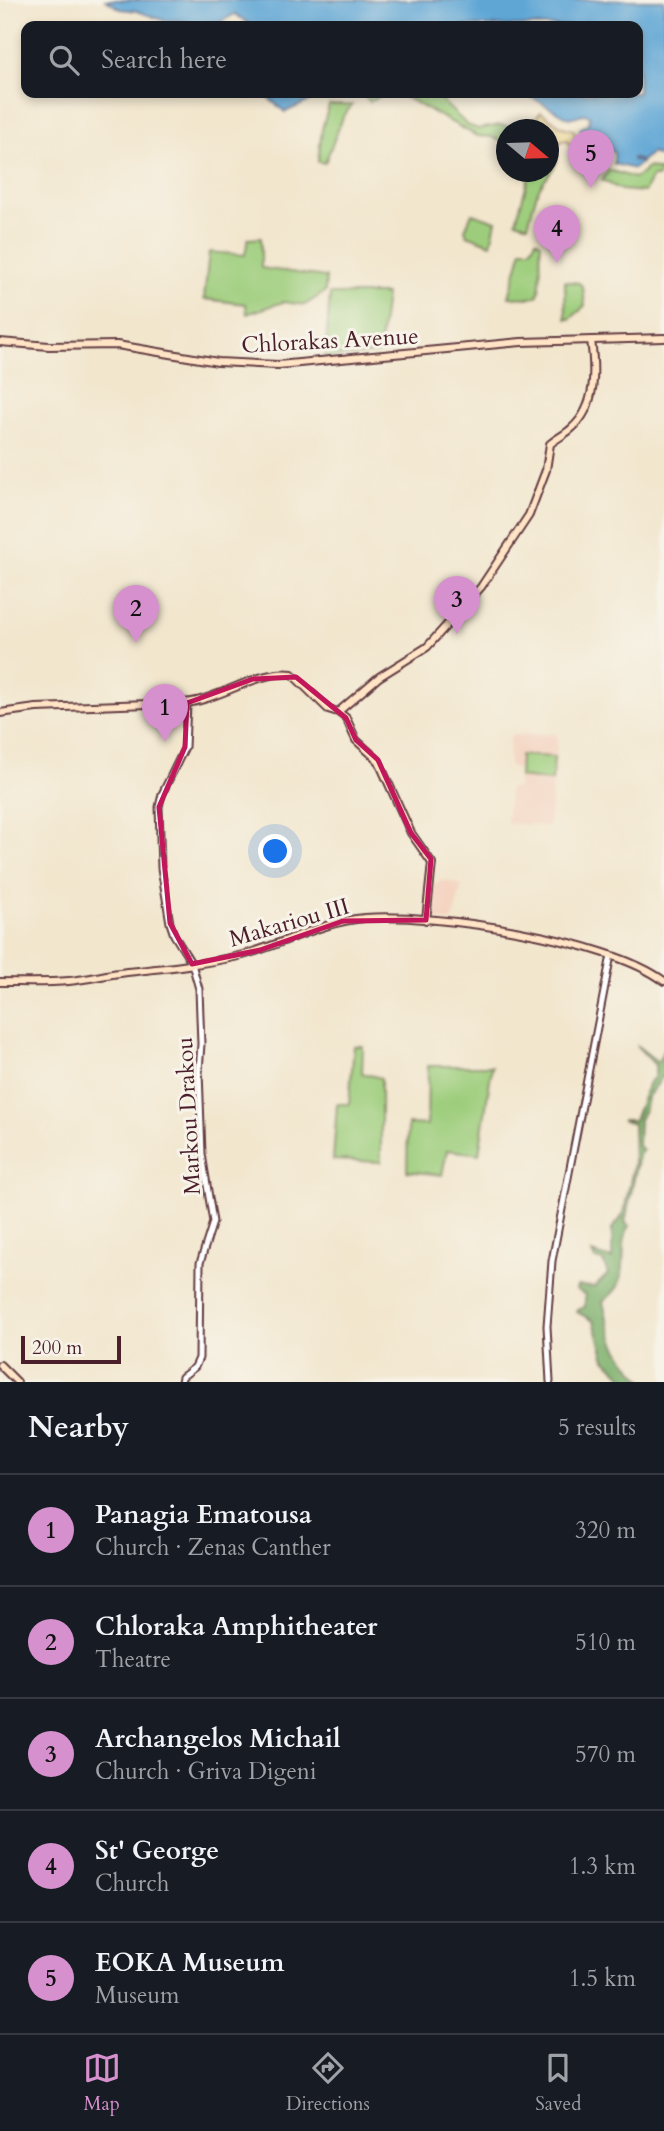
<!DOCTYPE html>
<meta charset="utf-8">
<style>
body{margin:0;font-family:Cardo,serif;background:#242831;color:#f1f3f6}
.compass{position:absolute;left:496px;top:119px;width:63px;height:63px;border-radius:50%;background:#171b24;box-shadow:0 4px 10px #0003;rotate:109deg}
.scale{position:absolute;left:21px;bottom:18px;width:100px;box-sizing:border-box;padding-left:7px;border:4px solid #4a1f2b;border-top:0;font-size:19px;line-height:24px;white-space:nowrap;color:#4a1f2b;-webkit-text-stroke:5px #f7f3e8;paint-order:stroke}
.you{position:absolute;left:276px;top:852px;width:24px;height:24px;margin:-18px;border:5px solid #fff;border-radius:50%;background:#1a73e8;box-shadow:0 0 0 10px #1a73e833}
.badge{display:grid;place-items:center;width:46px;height:46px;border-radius:50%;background:#d690ce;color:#111;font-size:23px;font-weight:700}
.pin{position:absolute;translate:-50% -58px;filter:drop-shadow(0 2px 4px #0008)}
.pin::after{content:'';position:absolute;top:37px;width:24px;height:21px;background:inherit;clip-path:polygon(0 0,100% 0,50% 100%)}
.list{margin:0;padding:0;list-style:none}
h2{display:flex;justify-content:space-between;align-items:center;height:91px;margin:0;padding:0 28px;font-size:30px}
h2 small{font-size:23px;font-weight:400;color:#9ea1a6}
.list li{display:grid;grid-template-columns:46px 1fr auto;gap:21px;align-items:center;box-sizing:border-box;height:112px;padding:0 28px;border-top:2px solid #363941}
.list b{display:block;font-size:26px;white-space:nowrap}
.list p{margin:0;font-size:23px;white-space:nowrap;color:#9ea1a6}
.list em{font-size:23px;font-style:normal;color:#9ea1a6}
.icon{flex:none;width:38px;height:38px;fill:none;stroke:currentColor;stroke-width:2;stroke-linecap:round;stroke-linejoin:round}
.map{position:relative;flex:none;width:664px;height:1382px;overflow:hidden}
.search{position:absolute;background:#171b24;box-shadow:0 4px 10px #0003;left:21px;right:21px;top:21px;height:77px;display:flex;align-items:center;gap:18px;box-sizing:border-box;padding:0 24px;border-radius:14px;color:#9ea1a6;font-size:26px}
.sheet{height:651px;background:#171b24}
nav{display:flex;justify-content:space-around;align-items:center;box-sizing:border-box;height:98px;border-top:2px solid #363941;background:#171b24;font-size:19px;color:#9ea1a6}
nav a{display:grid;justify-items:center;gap:4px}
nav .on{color:#d690ce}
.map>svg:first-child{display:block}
</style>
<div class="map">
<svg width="664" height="1382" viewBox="0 0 664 1382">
<rect width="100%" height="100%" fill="#f7f3e8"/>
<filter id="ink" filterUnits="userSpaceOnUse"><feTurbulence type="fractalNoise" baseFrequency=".0143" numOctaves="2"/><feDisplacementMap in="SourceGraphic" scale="14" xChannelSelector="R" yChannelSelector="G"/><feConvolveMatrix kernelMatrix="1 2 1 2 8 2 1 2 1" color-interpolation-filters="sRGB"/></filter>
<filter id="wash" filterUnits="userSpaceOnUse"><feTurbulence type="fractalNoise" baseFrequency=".00686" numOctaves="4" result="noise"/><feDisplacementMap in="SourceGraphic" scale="28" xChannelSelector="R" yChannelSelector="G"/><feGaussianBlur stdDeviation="1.57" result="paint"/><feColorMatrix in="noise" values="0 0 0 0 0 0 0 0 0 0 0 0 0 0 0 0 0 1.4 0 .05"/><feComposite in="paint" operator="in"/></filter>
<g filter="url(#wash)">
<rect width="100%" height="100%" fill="#f2e6cd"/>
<!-- built -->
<path fill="#f4d3c0" d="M555 734 558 737 549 826 507 823 509 788H518L519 769 509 766 510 737 512 735Z
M445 880 462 885 452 922 429 918 432 884Z"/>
<!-- green -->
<path fill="#9dcd7c" stroke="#747654" stroke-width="2" d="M367 93H434L467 125 479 129 500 125 525 129 506 130V144L492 137 477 136 401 95C389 92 380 95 370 102L364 96Z
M329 105H352L343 117 325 163 318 162 322 129Z
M553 148C565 164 546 174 540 187 534 197 532 213 528 225L516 221 529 176 533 172H548L549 153Z
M648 167 660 171 658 177H652L644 192 621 190 602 180 609 170 634 178 643 173Z
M472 213 496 221 491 244 467 235 465 230Z
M261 238V268L326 277 325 292 305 305 283 302 247 314 246 304 204 299 209 252 245 255 248 239Z
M536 240 541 243C539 262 543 278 538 295L532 298 509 297 522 249H531Z
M565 281 579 283 583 287 585 306 570 319H566Z
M330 294H386L379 353 325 358Z
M520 755 554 757 552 781 519 777Z
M354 1046H363L362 1073 381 1078V1162L333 1160 337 1104H349Z
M428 1066H492L479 1154 447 1150 442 1175 407 1171 408 1124 427 1125Z"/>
<!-- forest -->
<path fill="#7eb06c" stroke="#64684c" stroke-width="2" d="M636 1045 658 1062 664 1049V1075L647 1098 644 1112 639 1119 638 1146 643 1150 639 1155 625 1222 629 1226C619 1245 628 1266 618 1286 615 1292 608 1297 603 1302 613 1343 615 1350 644 1382H629L605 1359 594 1321 577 1312 578 1310 585 1307V1295L576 1289 577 1286 595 1287 608 1274 603 1261 595 1259 592 1253 612 1259V1229L621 1218 625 1207 634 1164 633 1124 622 1120H634L649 1082 655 1077V1065Z"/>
<!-- sand -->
<path fill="#eeda9e" stroke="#9c7c64" stroke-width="2" d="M541 112 562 127 574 130 577 143 580 145 584 144 600 153 597 159 569 144 567 140 562 141 557 146 549 140 548 130 535 129 526 124 533 121Z"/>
<!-- water -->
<path fill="#5fa6d5" stroke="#546280" stroke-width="2" d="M106 0H664V159L651 153 642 161 632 158V160L641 163 634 169 614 164V152L590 138 595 129 582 139 580 129 589 123 590 116 584 114 569 118 524 93H638V26H252L235 14 220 22 199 25 178 20 165 21 137 11 120 9Z
M265 93H322L317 98 285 112 265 95Z"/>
</g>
<g filter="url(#ink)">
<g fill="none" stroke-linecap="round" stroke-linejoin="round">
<!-- tertiary casing -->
<g stroke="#633d43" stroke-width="9">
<path id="tertiary" d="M181 1382 182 1377 195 1367 199 1358 200 1263 213 1222 202 1154 199 1071 201 1044 199 989 192 964 174 935 170 923 161 868 159 807 162 794 185 747 187 703
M550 1382 547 1326 552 1261 611 955"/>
</g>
<!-- secondary casing -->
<g stroke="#633d43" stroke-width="10">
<path id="secondary" d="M0 342 49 346 117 345 218 362 278 365 521 342 664 338
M338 712 379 677 427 647 481 587 529 515 546 470 550 444C557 438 566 434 572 428 597 406 595 369 591 340
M0 713 36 708 149 704C166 699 177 705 192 702 223 697 262 669 292 674L328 709 338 712 346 718 356 740 378 760 411 833 432 863 426 920
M0 982C23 982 46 983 69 981 89 979 108 974 127 972 166 968 205 964 243 955 284 944 323 921 365 918 436 913 608 939 664 981
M0 1365 17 1382"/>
</g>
<!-- tertiary -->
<use href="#tertiary" stroke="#fff" stroke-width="5"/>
<!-- secondary -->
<use href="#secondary" stroke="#ffe4c6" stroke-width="6"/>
</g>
</g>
<!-- marked area -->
<path fill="none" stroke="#c2185b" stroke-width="5" stroke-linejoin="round" d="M296 677 346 718 356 740 378 760 411 833 431 859 426 920 343 921 260 950 192 964 170 923 159 807 185 747 187 703 253 679Z"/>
<g text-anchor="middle" stroke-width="6" stroke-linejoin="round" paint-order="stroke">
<!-- street labels -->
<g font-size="23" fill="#4a1f2b" stroke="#f7f3e8">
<text transform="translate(330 340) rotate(-3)" y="8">Chlorakas Avenue</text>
<text transform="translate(289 922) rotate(-16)" y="8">Makariou III</text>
<text transform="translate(188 1116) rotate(-93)" y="8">Markou Drakou</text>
</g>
</g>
</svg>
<svg class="compass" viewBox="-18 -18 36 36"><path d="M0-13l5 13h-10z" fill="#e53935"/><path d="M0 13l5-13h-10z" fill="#9ea1a6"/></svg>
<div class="scale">200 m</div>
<div class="you"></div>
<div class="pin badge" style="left:165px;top:742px">1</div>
<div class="pin badge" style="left:136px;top:643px">2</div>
<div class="pin badge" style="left:457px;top:634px">3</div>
<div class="pin badge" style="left:557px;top:263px">4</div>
<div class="pin badge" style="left:591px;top:188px">5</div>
<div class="search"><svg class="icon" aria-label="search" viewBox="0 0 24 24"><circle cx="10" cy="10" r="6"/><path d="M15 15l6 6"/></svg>Search here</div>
</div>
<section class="sheet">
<h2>Nearby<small>5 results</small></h2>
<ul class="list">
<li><span class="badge">1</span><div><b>Panagia Ematousa</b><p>Church · Zenas Canther</p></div><em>320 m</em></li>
<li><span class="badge">2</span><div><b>Chloraka Amphitheater</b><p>Theatre</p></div><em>510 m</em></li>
<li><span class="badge">3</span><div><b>Archangelos Michail</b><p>Church · Griva Digeni</p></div><em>570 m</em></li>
<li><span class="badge">4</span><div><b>St' George</b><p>Church</p></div><em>1.3 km</em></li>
<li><span class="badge">5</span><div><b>EOKA Museum</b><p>Museum</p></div><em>1.5 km</em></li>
</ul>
</section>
<nav>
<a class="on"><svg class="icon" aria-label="map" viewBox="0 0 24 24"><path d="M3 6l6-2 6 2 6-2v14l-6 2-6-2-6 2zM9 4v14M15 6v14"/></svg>Map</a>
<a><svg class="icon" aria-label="directions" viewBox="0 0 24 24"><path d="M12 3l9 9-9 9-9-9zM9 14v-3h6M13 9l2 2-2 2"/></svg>Directions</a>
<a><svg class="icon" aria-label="saved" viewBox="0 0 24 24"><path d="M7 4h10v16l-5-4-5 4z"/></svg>Saved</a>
</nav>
